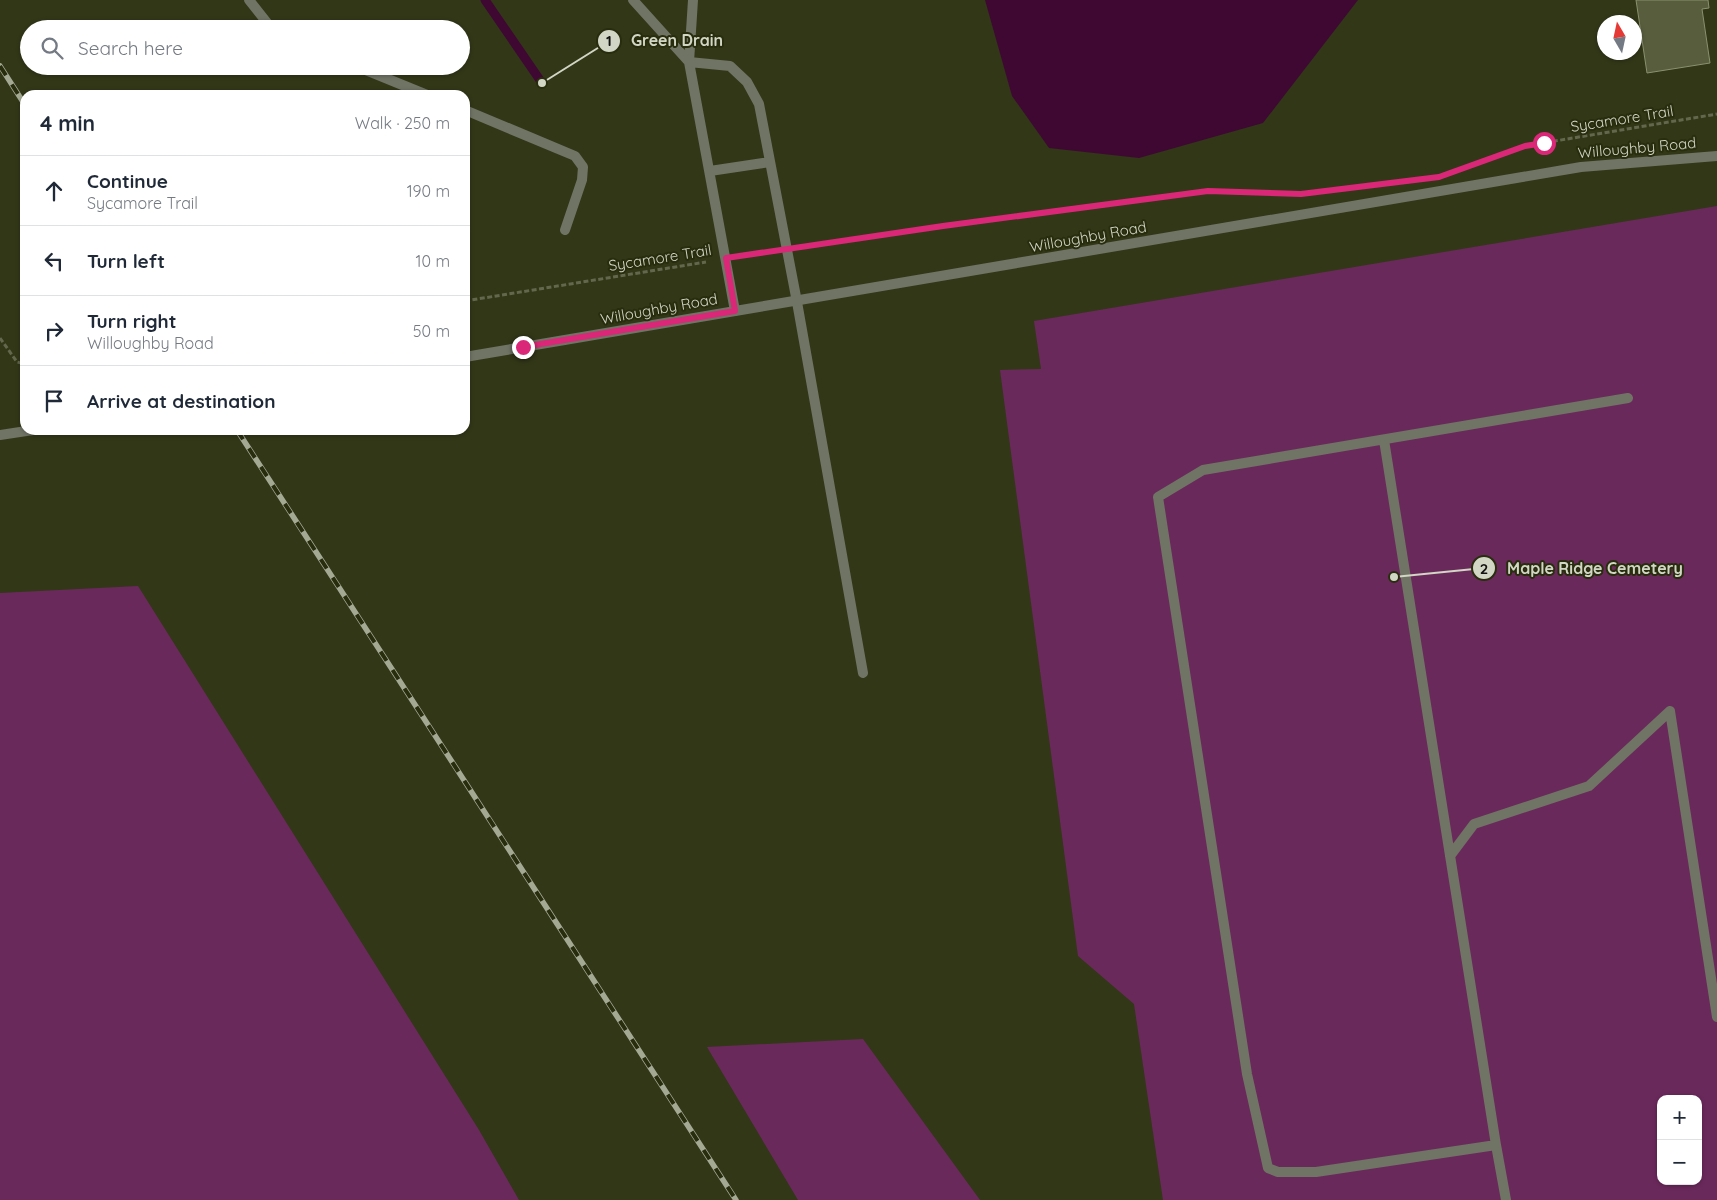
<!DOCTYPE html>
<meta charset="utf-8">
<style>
body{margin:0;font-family:Quicksand,sans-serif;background:#f6f6f7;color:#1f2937}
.controls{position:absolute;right:15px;bottom:15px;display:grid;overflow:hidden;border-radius:10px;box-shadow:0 1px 4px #0004}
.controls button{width:45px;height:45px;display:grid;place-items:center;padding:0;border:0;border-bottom:1px solid #e0e1e3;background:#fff;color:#1f2937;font:25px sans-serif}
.compass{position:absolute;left:1597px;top:15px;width:45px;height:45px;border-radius:50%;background:#fff;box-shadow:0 1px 4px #0004;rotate:351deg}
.stop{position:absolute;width:15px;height:15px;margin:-11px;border:4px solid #db2777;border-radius:50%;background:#fff}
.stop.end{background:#db2777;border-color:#fff;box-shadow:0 1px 5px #0008}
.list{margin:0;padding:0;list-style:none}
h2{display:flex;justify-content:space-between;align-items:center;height:65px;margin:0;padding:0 20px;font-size:21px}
h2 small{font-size:16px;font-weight:400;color:#747a83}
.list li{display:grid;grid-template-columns:32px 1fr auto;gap:15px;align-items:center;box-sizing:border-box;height:70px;padding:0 20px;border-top:1px solid #e0e1e3}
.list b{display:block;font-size:19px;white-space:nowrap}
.list p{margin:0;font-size:16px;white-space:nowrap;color:#747a83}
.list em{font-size:16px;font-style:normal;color:#747a83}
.icon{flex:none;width:28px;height:28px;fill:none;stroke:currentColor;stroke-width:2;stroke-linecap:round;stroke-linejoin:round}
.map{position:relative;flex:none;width:1717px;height:1200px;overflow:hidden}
.search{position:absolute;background:#fff;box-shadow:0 1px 4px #0004;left:20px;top:20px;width:450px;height:55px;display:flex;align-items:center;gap:12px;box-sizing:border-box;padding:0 18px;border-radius:28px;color:#747a83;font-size:19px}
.panel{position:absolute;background:#fff;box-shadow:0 1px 4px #0004;left:20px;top:90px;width:450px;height:345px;border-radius:15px}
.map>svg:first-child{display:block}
</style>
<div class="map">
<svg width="1717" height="1200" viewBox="0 0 1717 1200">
<rect width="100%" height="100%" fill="#323718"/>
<!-- green -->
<path fill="#6a295b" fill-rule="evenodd" d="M1717 206V1200H1163L1134 1004 1078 956 1000 370 1041 369 1034 321ZM1661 1099H1698V1181H1661Z
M138 586 479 1130 519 1200H0V593Z
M863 1039 980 1200H798L707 1047Z"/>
<!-- water -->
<path fill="#3e0833" d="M985 0H1358L1263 123 1139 158 1049 148 1012 96Z"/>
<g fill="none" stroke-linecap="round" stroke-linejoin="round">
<!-- stream -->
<path stroke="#3e0833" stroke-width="9" d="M485 0 542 83"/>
</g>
<!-- building -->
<path fill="#575d3d" stroke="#8a916f" d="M1636 0H1708L1709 8 1702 9 1710 63 1647 73Z"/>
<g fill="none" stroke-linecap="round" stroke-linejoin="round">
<!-- path -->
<path stroke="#63674c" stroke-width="3" stroke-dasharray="5 2.5" stroke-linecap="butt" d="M1481 162 1525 146 1717 114
M806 247 943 226 1208 191 1296 194
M744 256 767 252
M465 301 706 262
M0 338 17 362 25 364"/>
<!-- service -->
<path stroke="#707465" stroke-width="10" d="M249 0 272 29
M633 0 689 62 730 66 747 82 759 104 797 302 863 673
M693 0 689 62 735 311
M356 66 427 95
M465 110 575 156 583 167 582 180 565 230
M710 171 770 162
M1384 440 1496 1145
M1670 711 1717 1017
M1450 856 1474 824 1589 786 1670 711
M1506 1200 1496 1145 1316 1172H1278L1268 1168 1247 1074 1158 497 1203 470 1628 398"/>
<!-- tertiary -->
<path stroke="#707465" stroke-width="10" d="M465 357 1581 167 1717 156
M0 435 33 430"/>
<!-- rail casing -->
<g stroke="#a4a993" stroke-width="5.5">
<path id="rail" d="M0 66 25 105
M237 430 736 1200"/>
</g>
<!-- rail -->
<use href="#rail" stroke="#282d0e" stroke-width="4" stroke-dasharray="11" stroke-linecap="butt"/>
</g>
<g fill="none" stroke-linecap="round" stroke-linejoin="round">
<!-- route -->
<path stroke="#db2777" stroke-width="6" d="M523 347 735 311 726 258 943 226 1208 191 1301 194 1439 177 1525 146 1544 143"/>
</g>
<g text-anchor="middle" stroke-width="4" stroke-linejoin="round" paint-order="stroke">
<!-- street labels -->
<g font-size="15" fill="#d2d6c4" stroke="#282d0e">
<text transform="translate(1622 119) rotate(-9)" y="5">Sycamore Trail</text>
<text transform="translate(1637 148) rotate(-5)" y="5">Willoughby Road</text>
<text transform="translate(1088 237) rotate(-10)" y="5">Willoughby Road</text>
<text transform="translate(660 258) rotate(-9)" y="5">Sycamore Trail</text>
<text transform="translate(659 309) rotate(-10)" y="5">Willoughby Road</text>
</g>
</g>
<!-- callouts -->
<path fill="none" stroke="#d2d6c4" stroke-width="2" d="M542 83L609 41M1394 577L1484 568"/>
<g fill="#d2d6c4" stroke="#282d0e" stroke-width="2">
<circle cx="542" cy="83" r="5"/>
<circle cx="1394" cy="577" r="5"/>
<circle cx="609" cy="41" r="12"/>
<circle cx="1484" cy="568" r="12"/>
</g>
<g font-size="15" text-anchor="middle" font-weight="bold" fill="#111">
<text x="609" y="46">1</text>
<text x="1484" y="574">2</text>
</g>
<g font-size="16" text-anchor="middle" font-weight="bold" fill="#d2d6c4" stroke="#282d0e" stroke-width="4" stroke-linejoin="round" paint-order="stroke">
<text x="677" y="46">Green Drain</text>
<text x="1595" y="574">Maple Ridge Cemetery</text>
</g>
</svg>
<div class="controls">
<button>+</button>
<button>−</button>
</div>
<svg class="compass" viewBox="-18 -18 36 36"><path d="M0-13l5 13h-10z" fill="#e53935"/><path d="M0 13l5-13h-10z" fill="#747a83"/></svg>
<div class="stop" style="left:1544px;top:143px"></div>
<div class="stop end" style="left:523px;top:347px"></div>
<div class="search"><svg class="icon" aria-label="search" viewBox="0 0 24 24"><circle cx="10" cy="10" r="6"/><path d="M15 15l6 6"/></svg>Search here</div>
<section class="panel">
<h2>4 min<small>Walk · 250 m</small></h2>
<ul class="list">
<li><svg class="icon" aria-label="ahead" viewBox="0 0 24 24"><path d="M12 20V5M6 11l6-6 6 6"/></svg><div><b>Continue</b><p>Sycamore Trail</p></div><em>190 m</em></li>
<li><svg class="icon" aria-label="left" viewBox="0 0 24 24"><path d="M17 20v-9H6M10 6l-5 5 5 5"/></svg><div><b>Turn left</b></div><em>10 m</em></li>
<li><svg class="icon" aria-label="right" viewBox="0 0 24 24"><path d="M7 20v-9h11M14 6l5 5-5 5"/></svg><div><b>Turn right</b><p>Willoughby Road</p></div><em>50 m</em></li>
<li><svg class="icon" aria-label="arrive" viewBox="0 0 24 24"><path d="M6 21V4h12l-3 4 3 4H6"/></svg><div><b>Arrive at destination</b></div></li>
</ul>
</section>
</div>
